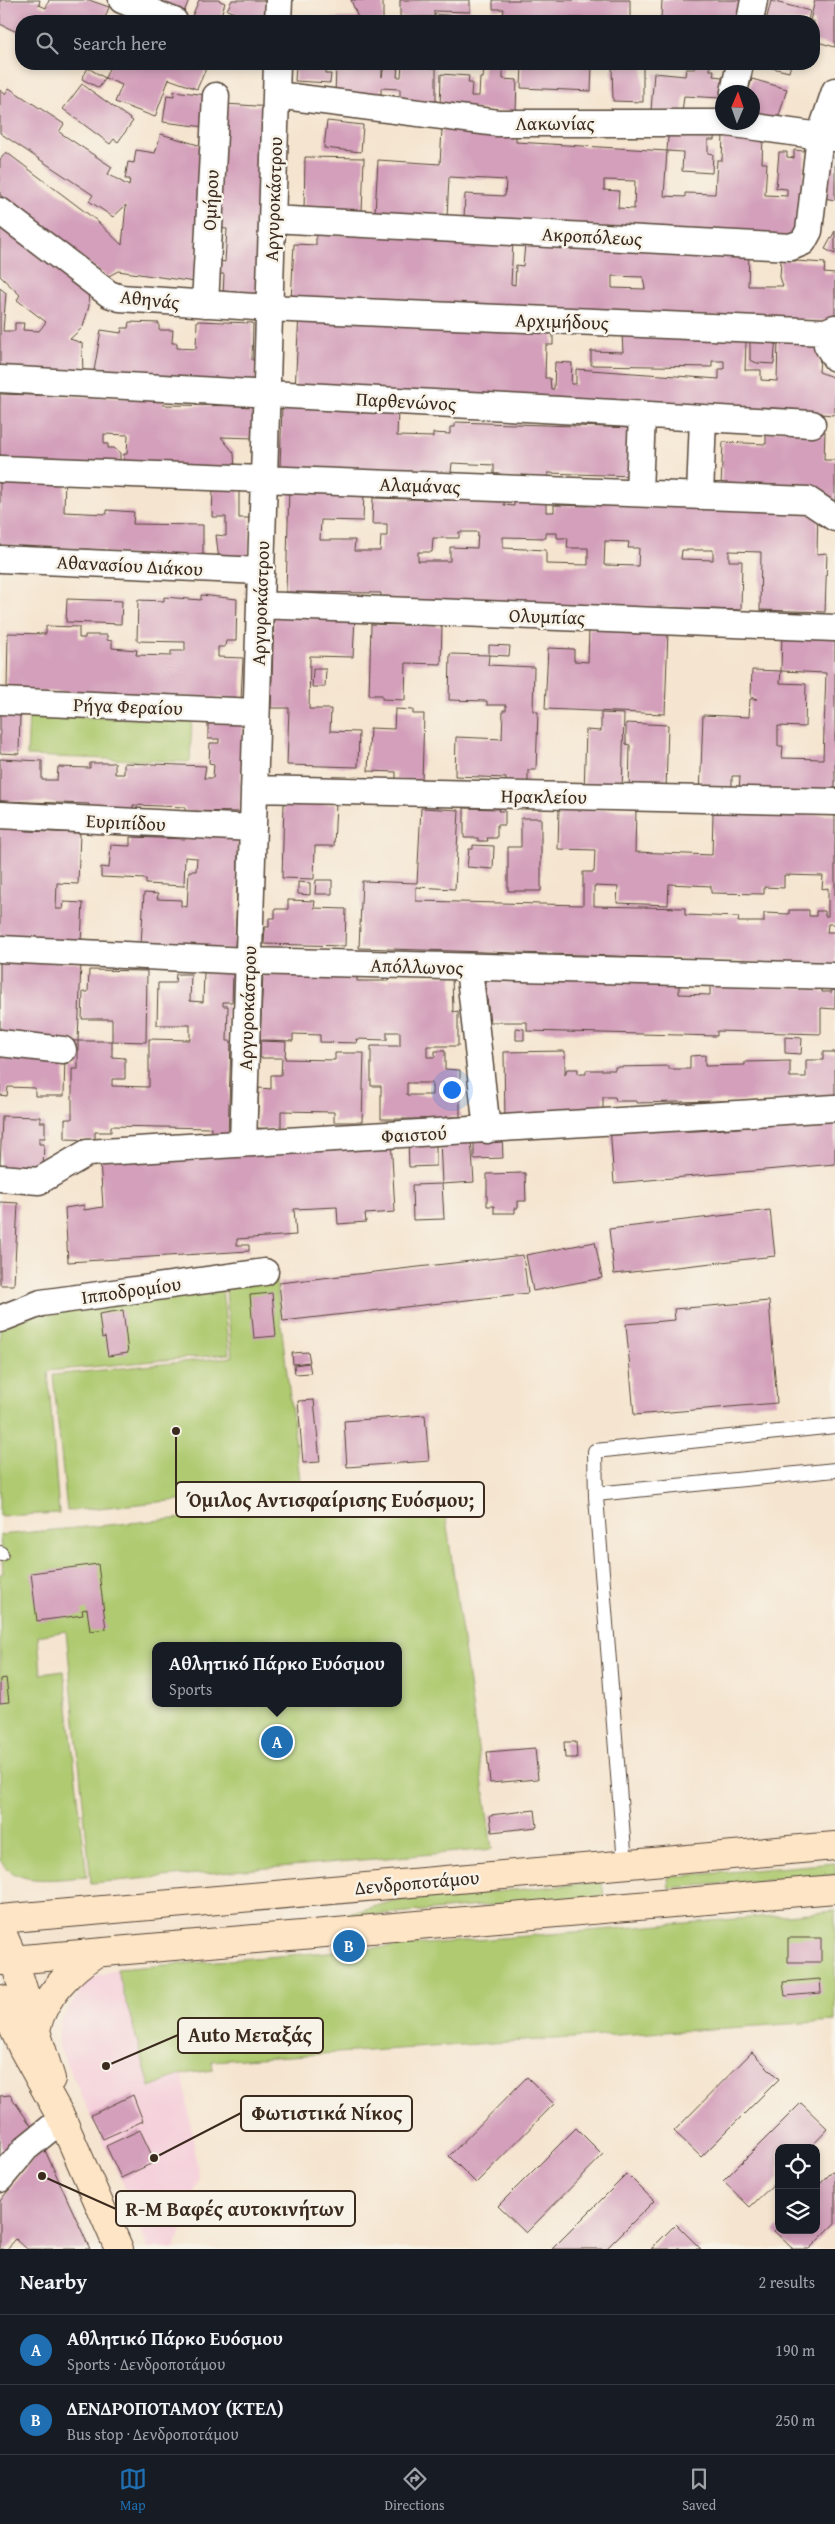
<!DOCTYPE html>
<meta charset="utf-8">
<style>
body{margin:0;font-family:"Gentium Book Plus",serif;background:#242831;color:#f1f3f6}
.controls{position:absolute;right:15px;bottom:15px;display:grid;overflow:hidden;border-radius:10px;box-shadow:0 2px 8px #0003}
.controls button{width:45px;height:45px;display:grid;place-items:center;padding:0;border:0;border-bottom:1px solid #363941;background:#171b24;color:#f1f3f6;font:25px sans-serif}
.compass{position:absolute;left:715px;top:85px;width:45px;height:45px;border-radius:50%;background:#171b24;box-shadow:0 2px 8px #0003;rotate:2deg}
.you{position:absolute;left:451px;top:1089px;width:18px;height:18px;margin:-12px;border:4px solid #fff;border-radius:50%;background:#1a73e8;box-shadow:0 0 0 8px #1a73e833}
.badge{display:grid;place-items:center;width:32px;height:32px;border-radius:50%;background:#1f6fb2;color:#fff;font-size:16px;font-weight:700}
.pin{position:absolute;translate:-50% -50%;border:2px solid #fff;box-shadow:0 1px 5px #0006}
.popup{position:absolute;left:152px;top:1642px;width:250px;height:65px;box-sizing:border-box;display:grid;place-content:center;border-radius:10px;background:#171b24;filter:drop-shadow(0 1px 4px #0005);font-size:16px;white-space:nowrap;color:#9ea1a6}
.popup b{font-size:19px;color:#f1f3f6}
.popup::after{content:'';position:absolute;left:50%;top:100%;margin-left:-10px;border:10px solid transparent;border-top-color:#171b24}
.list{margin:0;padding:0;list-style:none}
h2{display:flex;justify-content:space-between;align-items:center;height:65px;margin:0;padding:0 20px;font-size:21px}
h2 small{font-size:16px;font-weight:400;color:#9ea1a6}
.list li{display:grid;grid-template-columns:32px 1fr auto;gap:15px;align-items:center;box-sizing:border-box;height:70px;padding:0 20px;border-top:1px solid #363941}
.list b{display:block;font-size:19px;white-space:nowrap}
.list p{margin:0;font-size:16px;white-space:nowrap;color:#9ea1a6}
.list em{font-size:16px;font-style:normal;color:#9ea1a6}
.icon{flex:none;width:28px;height:28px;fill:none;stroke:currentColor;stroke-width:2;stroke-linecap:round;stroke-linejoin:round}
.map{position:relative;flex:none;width:835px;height:2249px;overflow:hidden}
.search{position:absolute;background:#171b24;box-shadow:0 2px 8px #0003;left:15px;right:15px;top:15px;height:55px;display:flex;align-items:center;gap:12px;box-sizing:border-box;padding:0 18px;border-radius:20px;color:#9ea1a6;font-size:19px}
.sheet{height:205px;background:#171b24}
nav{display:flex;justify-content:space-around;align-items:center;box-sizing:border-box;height:70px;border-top:1px solid #363941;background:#171b24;font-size:14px;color:#9ea1a6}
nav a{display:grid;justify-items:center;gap:2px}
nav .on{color:#1f6fb2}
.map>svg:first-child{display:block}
</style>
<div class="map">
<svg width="835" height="2249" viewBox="0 0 835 2249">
<rect width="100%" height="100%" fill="#f7f3e8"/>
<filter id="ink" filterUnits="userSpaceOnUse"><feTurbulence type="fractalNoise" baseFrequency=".02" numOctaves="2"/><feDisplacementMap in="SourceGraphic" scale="10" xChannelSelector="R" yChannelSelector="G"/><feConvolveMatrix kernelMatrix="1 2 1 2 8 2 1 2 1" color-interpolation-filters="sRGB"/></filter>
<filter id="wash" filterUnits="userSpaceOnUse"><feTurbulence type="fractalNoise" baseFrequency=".0096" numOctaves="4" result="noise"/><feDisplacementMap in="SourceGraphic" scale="20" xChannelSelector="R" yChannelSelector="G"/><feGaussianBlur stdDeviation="1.12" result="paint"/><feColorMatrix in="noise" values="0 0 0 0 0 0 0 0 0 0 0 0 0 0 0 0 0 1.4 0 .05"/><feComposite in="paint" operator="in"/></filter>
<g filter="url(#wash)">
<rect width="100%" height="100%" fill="#f5e5d0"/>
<!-- built -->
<path fill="#f5cfda" d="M117 1969 150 2087 148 2088 183 2074 199 2178 175 2249H148L126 2190 58 2045 60 2022 87 1980Z"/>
<!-- green -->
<path fill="#afca71" stroke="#757a48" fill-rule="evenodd" d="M29 715 192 721 190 762 27 756Z
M275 1274 301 1488 67 1511 53 1375 232 1357 225 1281Z
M221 1279 229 1354 48 1371 59 1513 0 1516V1319Z
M444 1504 492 1849 91 1883 66 1631 38 1636 41 1674 64 1671 87 1877C59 1878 16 1888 0 1860V1574L3 1573 0 1535 303 1507ZM156 1646H398V1703H156Z
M835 1863V1875L669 1888 668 1877Z
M602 1882 604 1896 335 1918 393 1901Z
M835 1911V2021L212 2061 213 2070 183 2074 150 2087 117 1969Z"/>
<g id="blocks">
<!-- building -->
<path fill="#d39fba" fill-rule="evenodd" d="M0 0H40L39 5 46 8 49 0H89L109 7 104 21H21V34L0 24Z
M139 0H189L181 19Z
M199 0H218L225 3 219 21H190Z
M232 0H263L271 5 264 21H230L234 13 227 10Z
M351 0H383V21H318V18H358Z
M400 0H470V12L434 11V17H400Z
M493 0H630V21H596V18H517V15H503L504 9H493Z
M662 0H747L745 21H681L661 18Z
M815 0H835V47L814 41V21H810Z
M771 1 810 11 808 21H766Z
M435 14 466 17V21H435Z
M111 64H208L197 89 169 79 155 117 115 102 122 85 105 78 99 88 82 79 88 68 105 78Z
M300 64H326V74H331L330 83 295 81 296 65Z
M349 64H382V77L384 65H398L397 77H401L402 64H431V68H436V105L400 103V89L381 88V97L335 95 336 66 349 67Z
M487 64H514V68H503V79L517 80 516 111 440 108 441 74 469 76 468 83H472L471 96H479L480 78H483L484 67Z
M522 64H592L591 91 521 88Z
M617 64H643V102L613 101 612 68H617Z
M697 64 710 65V70H714L713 76 722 77 721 98 684 96 682 113 651 110 654 73 685 76 686 69H694Z
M756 64H791L789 72Z
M752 79 787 89 777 122 752 115V92H748Z
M82 84 133 121 118 142 114 139 110 144 63 109Z
M9 88 64 124 59 132 112 167 108 174 129 186 130 179H125L128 162 134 163 136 150 155 153 161 134 205 147 195 282 118 271 107 277 0 195V160L6 152 96 220 122 245 126 205 113 217 89 201 93 195 0 133V90L5 94Z
M174 91 207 95 205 127 163 122 167 95 174 96Z
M226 104 271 107 260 298 223 295 224 274H219L220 261 225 262 227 229 217 228Z
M327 121 363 125 361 152 324 148Z
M669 124 715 127 714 140H708V153L713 154 712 173 682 171 683 152 667 151 664 196 685 197V193L715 194 717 160H722L723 135 763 137 762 163H767L765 195 787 196V189L776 188 779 152H787V157L794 158V150L805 151 800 239 464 220 465 194 505 196 506 180 449 177 447 217 375 213 378 160 440 164 442 129 516 134V142L667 151ZM604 180 635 181 634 209 618 208 619 191 604 190Z
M827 151 835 152V200L824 198Z
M305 157 364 158 362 213 304 211Z
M10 219 49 263 74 284 88 290 89 306 83 327 70 339 82 343 83 374 0 369V288L6 293 3 331H15V323H24L23 330 39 331 46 322 17 300 20 295 0 276V229Z
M835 231V254L825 249Z
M316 234 513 241 511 284 515 285 516 265 523 266 525 244 749 253 748 286H783L780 277 781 260 825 263 824 273 835 274V318L832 321 291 301 294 244 316 245ZM612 276 643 277 645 289 612 288Z
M299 314 553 332V345H546L545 378H550L551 389H554L555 362 572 363 571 384H576V369L719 379V369H724V361H712V367L591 365V351L623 352 622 334 776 335 774 364 757 363 750 360V342H746L745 370H761V380L777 381 778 338 821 339 819 372 835 378V411L833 415 821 414V417L295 390Z
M197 321 253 323 252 360H257L256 384 93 377 101 330 121 333 122 328H128L129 322 159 323V330H173L172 343H177V348L196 349Z
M0 394 164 399 163 405 256 406 254 438 221 437 234 453 235 470 123 467 124 454H127L128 435 104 434V444H108V448H114L120 453V471L0 467Z
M282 406 398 410 397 436 433 437V433L450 434V427H455V422L634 428 633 476 548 473V480L501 478V474H494V465L452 463 451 473 361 470V479L280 468Z
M785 429 825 431 824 460H835V507L721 486 723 442 766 444V433Z
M0 473 65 478 64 512 107 514V510L134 512 133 524 203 525V561L105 553V550L0 546Z
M213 488 239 489V518H250L249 561 219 560 216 535 226 536V517H212Z
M289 489 364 490 363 521 321 520 320 540H355L354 551H380L381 536H387V524H372L373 498 447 500H450V496L504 497V505L514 506V501H546V512H554V505L589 506V499L818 509 817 554 827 553 825 612 760 610 761 552 729 551V561H742L741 610 644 607V611L381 604V593L286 592ZM459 532H478L477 548 450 547V561H418V552H432L433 538H459ZM546 533H557V538H568L567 548H588V565L546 564V550L503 548V537L546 538ZM605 541 629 542 628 548H639L638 566 604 565ZM682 550H713V560L681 559Z
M201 595 237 599 236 641H226L225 647H218V657L243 658 241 699 7 690 8 633 46 634V626L79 627V638H85V635H107V640L112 641V648L137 650 136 655 171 656V651H185V642L137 641 138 600 164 601V597L201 600Z
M67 599 122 601 121 624 66 622Z
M274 615 355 617 353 657 310 656 309 709H331L330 731 359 732 358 767 287 765 289 708H271Z
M371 624 442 626 441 664 406 663 405 700 382 699V695H369Z
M589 628 668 631 665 714 545 709 548 648 574 649V661L588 662Z
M782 632 835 634V797L739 791 740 776H732V798L700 797 703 715 749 717 750 699H757L751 697 752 670 781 671 780 683 806 684 805 727 778 726V746H783L782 758 823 759 826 673 781 671Z
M489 645 510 646 509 656 489 655 488 665 534 667 533 711 538 712 536 770H528V783L506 782V778L455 776 456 737 502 739 503 710H506V705H487V701L449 700 450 654 489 655Z
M313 669H326L325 687H312Z
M395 709 413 710V714H424L422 781 396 780V772L368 771 370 728 394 729Z
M0 713 20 714 19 754 0 753Z
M601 713 624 714 622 794 584 792 586 730 601 731Z
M208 721 243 723 240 812 185 811V807L133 805V815L89 814V804L0 801V759L42 761V780H57L58 767 90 768V763H115V774H124V763L206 766 204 778H213L214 764 209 763 210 743H219V739H208Z
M626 723 668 725 666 791 629 789 630 745 626 744Z
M284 803 336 804 334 846H315L314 879 282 878Z
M421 808 459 810 455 889 416 887V901L583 905V872H594L595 850 558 849 559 808 636 811 635 852 712 855 713 813 835 815V924H828L827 932H835V967L675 958 359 948 362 881 417 883ZM784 875 823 876 822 889 828 888V916H825V911H816V916H809V910H789V914L764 913V922H738L739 917 685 915V908L594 906V886L618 887 617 903 668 905 669 884 711 886V893L764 894V887L784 888Z
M464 808 499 809 498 811H505V825H497V838H487L488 841H478V838H464Z
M521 818H541V891H508V847H521Z
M0 824 26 826V831L80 833 78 884 57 883 56 909H63L64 902 83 903 81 942 0 940Z
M239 831 235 950 141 945 144 893 158 894 157 899 181 900V906L187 907 189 871H196L197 858 185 857 184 886 146 884V879L101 877V867L109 868 111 845 130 846V837L186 839V833Z
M473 845 494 846 493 869 467 867 469 849H473Z
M316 880H332V894H315Z
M298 882 310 883V895L298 894Z
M288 900 315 901 314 908 346 909 345 946 264 944 265 927H269V918H275V909H288Z
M0 960 81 963 78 1041 0 1037Z
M89 970 147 971 146 1042 112 1041V1019H82L83 992H88Z
M204 972 233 973 232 1002H223V1006H228L227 1041H231L228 1136 211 1135V1128L111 1126V1132H95V1140L65 1139V1119H72V1069H78V1041H112V1057L125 1058V1079H112V1086L149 1087V1039L190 1040V1025H157L158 983H175L176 974H191L190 1001 203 1002Z
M263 974 357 976V981H389V978L452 975 453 1012 458 1011V1046H427V1057H435V1051H445V1069L460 1070V1117H446L447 1119H381V1086H371V1046H400V1032H387V1040L356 1039 357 1043 320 1042V1035L293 1034V1041L260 1040ZM407 1083H432V1095H407Z
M484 975 679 979V994L710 995V986L822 988V992H832V990H835V1009L821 1008V1034L717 1031V1036L527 1031V1022H490Z
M516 1028 524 1029V1040H516Z
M785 1037 802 1038 801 1054 785 1053Z
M260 1041 286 1042 285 1059 335 1060V1053H364L362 1122H334V1112L281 1111V1129L257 1128 259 1088 271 1089V1075H281L282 1058H260Z
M0 1049 65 1055 64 1096H35V1088L8 1087 7 1096 0 1095Z
M565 1051V1075L567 1069H578V1074H586V1070H615V1067L669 1066V1069H690V1056L705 1055V1066L745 1065V1062L790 1061V1077H806V1060H823V1052H835V1098L637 1103V1101H616L615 1097H603V1113L505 1120 504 1052Z
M2 1116 40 1117V1122H45V1138H39V1144H44L43 1169 0 1167Z
M750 1119H835V1164L614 1183 610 1126 685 1122 686 1131H696L751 1127Z
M474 1134H502L503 1158 474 1159Z
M391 1138 395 1212 365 1214 366 1222 338 1224 337 1207 294 1209 296 1235 237 1239V1245H249V1251L68 1262 65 1208 84 1205V1210L103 1207 100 1160Z
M408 1138H436V1166L409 1167Z
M471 1139 474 1182 442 1184 440 1140Z
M525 1173 526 1201H518V1208H515V1213H494V1206H487V1174Z
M442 1184 444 1219 413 1220 412 1185Z
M0 1202 18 1203 14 1285H0Z
M770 1210 775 1256 614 1274 609 1229Z
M595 1242 602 1278 533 1291 526 1255Z
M523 1255 528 1293 283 1321 279 1283Z
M272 1293 276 1336 254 1338 250 1295Z
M769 1301 777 1403 634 1415 626 1324 675 1320 674 1309Z
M123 1310 128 1353 108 1356 105 1337 102 1338 99 1314Z
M308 1352 310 1362 293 1364 292 1353Z
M309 1363 311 1373 295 1374 294 1365Z
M314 1400 320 1462 303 1463 298 1401Z
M425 1415 429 1461 347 1467 344 1421Z
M98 1564 106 1629 90 1631 87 1609 82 1610 83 1615 37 1621 31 1573Z
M6 1678 9 1702 0 1703V1679Z
M564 1742H576L577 1758H565Z
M535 1748 538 1779 490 1783 487 1752Z
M535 1810 537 1827 492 1832 490 1815Z
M788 1938H821V1962H788Z
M820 1979 821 1993 785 1996 783 1982Z
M752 2052 779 2079 701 2157 674 2131Z
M527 2077 554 2104 476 2183 449 2156Z
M10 2095 32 2127 0 2161V2096Z
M133 2095 143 2121 103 2139 91 2115Z
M801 2103 828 2129 810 2148H779V2179L750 2207 723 2181Z
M576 2128 603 2155 526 2233 498 2206Z
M140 2130 155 2162 121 2178 106 2146Z
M43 2146 90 2249H27L16 2239 7 2249H0V2201Z
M835 2169V2223L809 2249H793L774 2231 779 2226V2230H816V2188Z
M627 2174 654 2201 606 2249H552Z
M676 2224 701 2249H651Z"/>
</g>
</g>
<g filter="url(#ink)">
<use href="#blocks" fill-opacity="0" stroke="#574639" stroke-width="1"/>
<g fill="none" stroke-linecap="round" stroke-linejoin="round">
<!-- lane casing -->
<g stroke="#574639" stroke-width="16">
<path id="lane" d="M596 1494 835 1470
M0 1553 1 1554
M625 1863 596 1497 595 1451 835 1426"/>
</g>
<!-- street casing -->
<g stroke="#574639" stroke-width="29">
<path id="street" d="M122 0 174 21
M278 21 279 0
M750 21 754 0
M734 92 740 64
M276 95 498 123H727L835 138
M0 211 109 294 120 298 269 308 826 332 835 328
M272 219 791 247 803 242 809 231 820 136 835 91
M205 304 216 96
M826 332 827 345 835 358
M0 379 812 424
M0 469 808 500 835 518
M639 493 642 414
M700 496 703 418
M0 559 261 571
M260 605 835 628
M0 701 256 712
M254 789 835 802
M0 815 253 828
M0 949 248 961 835 976
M469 968 487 1130
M0 1043 63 1050
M243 1143 277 64
M0 1178 39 1181 87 1153 835 1108
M0 1319 41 1303 265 1272
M0 2179 26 2148 62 2119"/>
</g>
<!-- secondary casing -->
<g stroke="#574639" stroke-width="30">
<path id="secondary" d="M0 1919 835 1846
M0 1928 14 1960 51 2079
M0 1961 835 1889
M0 1999 23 2049 62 2119 119 2249
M37 2026C45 1995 70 1970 96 1953"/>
</g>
<!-- lane -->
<use href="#lane" stroke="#fff" stroke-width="14"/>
<!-- street -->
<use href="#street" stroke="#fff" stroke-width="26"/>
<!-- secondary -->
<use href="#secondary" stroke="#fde5c5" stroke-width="28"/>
</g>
</g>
<g text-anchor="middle" stroke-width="5" stroke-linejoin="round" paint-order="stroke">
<!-- street labels -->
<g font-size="19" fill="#3b2a1e" stroke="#f7f3e8">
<text x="555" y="130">Λακωνίας</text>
<text transform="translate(273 199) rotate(-88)" y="7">Αργυροκάστρου</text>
<text transform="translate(210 200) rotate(-87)" y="7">Ομήρου</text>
<text transform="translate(592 236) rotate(3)" y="7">Ακροπόλεως</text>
<text transform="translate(150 299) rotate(6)" y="7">Αθηνάς</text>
<text transform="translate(562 321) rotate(2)" y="7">Αρχιμήδους</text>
<text transform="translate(406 401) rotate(3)" y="7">Παρθενώνος</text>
<text transform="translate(420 485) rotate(2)" y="7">Αλαμάνας</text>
<text transform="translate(130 565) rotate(3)" y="7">Αθανασίου Διάκου</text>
<text transform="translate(260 603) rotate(-88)" y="7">Αργυροκάστρου</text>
<text transform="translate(547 616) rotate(2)" y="7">Ολυμπίας</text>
<text transform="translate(128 706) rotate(2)" y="7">Ρήγα Φεραίου</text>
<text transform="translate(544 796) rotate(1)" y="7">Ηρακλείου</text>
<text transform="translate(126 822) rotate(3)" y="7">Ευριπίδου</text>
<text transform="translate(417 966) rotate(2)" y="7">Απόλλωνος</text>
<text transform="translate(247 1008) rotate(-88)" y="7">Αργυροκάστρου</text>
<text transform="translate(414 1134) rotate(-3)" y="7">Φαιστού</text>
<text transform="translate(131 1290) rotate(-8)" y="7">Ιπποδρομίου</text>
<text transform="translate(417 1882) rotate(-5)" y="7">Δενδροποτάμου</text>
</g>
</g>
<!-- callouts -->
<path fill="none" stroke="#3b2a1e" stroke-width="2" d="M176 1431L176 1500M106 2066L178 2035M154 2158L241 2113M42 2176L116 2209"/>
<g fill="#3b2a1e" stroke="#f7f3e8" stroke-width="2">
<circle cx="176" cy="1431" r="5"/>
<circle cx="106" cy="2066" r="5"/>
<circle cx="154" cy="2158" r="5"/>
<circle cx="42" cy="2176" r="5"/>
</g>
<g fill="#f7f3e8" stroke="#3b2a1e" stroke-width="2">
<rect x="176" y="1482" width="308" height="35" rx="5"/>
<rect x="178" y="2018" width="145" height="35" rx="5"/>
<rect x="241" y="2096" width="171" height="35" rx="5"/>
<rect x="116" y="2191" width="239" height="35" rx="5"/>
</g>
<g font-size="20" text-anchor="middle" font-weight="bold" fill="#3b2a1e">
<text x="330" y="1507">Όμιλος Αντισφαίρισης Ευόσμου;</text>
<text x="250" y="2042">Auto Μεταξάς</text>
<text x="327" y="2120">Φωτιστικά Νίκος</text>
<text x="235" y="2216">R-M Βαφές αυτοκινήτων</text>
</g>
</svg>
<div class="controls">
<button><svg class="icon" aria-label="locate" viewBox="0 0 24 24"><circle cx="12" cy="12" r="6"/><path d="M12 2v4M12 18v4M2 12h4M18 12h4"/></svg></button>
<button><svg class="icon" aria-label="layers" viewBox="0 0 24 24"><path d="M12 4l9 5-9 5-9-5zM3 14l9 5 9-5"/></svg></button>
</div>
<svg class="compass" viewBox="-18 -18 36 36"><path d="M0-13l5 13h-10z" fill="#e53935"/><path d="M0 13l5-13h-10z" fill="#9ea1a6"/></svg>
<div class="you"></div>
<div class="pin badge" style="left:277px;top:1742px">A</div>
<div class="popup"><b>Αθλητικό Πάρκο Ευόσμου</b>Sports</div>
<div class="pin badge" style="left:349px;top:1946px">B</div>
<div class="search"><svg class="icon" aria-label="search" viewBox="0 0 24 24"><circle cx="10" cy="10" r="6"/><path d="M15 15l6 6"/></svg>Search here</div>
</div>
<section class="sheet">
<h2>Nearby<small>2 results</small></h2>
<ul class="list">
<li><span class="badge">A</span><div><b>Αθλητικό Πάρκο Ευόσμου</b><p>Sports · Δενδροποτάμου</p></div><em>190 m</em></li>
<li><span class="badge">B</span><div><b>ΔΕΝΔΡΟΠΟΤΑΜΟΥ (ΚΤΕΛ)</b><p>Bus stop · Δενδροποτάμου</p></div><em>250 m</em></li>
</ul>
</section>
<nav>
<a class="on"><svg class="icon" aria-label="map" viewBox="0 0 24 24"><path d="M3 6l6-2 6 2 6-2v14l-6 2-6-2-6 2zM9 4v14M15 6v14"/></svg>Map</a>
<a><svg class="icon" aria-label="directions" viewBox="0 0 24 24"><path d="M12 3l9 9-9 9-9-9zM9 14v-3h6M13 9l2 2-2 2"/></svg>Directions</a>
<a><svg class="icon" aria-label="saved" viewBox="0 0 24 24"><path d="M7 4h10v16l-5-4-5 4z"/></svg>Saved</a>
</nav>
